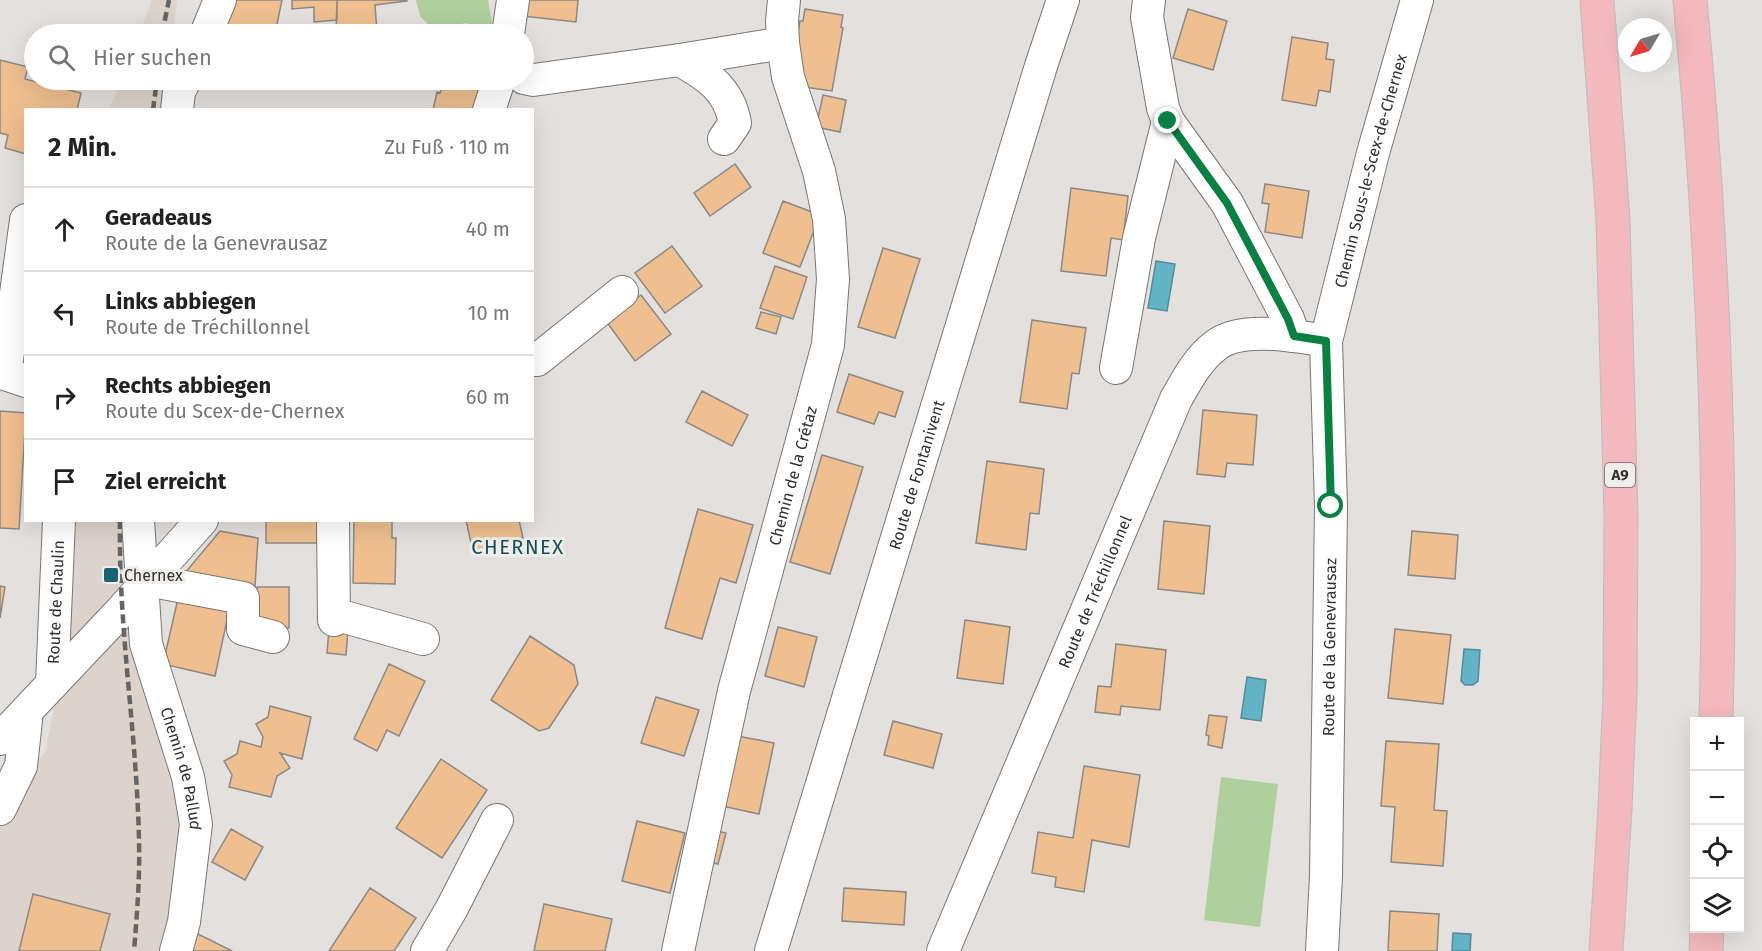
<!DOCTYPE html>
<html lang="de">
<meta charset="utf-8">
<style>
body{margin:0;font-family:"Fira Sans",sans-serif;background:#f2f2f2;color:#222}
.controls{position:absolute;right:18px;bottom:18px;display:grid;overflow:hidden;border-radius:0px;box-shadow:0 6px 24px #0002}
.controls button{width:54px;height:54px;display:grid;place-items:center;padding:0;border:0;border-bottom:2px solid #e0e0e0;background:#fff;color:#222;font:30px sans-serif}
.compass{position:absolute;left:1618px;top:18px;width:54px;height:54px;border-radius:50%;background:#fff;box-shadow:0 6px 24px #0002;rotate:232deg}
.stop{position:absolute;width:18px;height:18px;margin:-14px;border:4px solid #0b8043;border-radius:50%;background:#fff}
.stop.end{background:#0b8043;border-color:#fff;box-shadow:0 2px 6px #0008}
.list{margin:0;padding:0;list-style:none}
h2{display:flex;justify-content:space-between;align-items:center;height:78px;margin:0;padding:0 24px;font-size:26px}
h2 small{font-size:20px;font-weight:400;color:#767676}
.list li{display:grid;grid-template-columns:39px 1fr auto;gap:18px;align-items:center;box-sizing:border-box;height:84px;padding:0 24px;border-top:2px solid #e0e0e0}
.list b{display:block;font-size:22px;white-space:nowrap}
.list p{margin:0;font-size:20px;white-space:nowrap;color:#767676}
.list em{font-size:20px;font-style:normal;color:#767676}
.icon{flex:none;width:33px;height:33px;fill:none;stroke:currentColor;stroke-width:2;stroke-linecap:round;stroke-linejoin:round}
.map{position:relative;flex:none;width:1762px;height:951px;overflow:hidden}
.search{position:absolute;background:#fff;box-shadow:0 6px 24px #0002;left:24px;top:24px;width:510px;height:66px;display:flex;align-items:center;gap:15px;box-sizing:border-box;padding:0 21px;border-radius:33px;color:#767676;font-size:22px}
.panel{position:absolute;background:#fff;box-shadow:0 6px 24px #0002;left:24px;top:108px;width:510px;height:414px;border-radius:0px}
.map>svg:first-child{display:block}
</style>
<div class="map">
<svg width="1762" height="951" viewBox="0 0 1762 951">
<rect width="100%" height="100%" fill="#e3e0de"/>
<!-- built -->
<path fill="#dcd4cc" d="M152 0H177L173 34H139Z
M121 80H169L166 109 109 110Z
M70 521H129L185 831 168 951H0V807L45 752 66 649Z"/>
<!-- green -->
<path fill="#afd09d" d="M416 0H488L493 28 491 34H471L467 23 455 25 456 34H437L420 16Z
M1221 777 1278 784 1260 927 1204 920Z"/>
<!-- water -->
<path fill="#62b4c6" stroke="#538c99" stroke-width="1.5" d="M1156 261 1175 264 1167 311 1148 308Z
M1464 649 1480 650 1478 681 1473 685H1465L1461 681Z
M1247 677 1266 680 1261 721 1241 718Z
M1453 933 1471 934 1470 951H1452Z"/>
<!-- building -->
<path fill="#efbf8f" stroke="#8b8886" stroke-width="1.5" d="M230 0H282L275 34H260L225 27Z
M292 0H337V20L314 22V7L292 9Z
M337 0H406L407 1 375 5 377 32 336 34Z
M525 0H578L576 22 523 16Z
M805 9 843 15 841 27 843 28 832 91 797 86 791 67 800 21H803Z
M1188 9 1227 21 1213 70 1173 58Z
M1292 37 1328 43 1326 59 1334 60 1330 92 1319 90 1316 106 1282 100Z
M0 60 28 67 25 79 81 93 77 110H26V154L5 148 8 135 0 133Z
M457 80 470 84 469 88 479 90 474 110H433L437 92 440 93 443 84 451 87 452 83 456 84Z
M823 95 846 100 840 132 816 127Z
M735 164 751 187 710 216 694 193Z
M1265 184 1309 191 1302 238 1265 232 1269 204 1262 203Z
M1071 188 1128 196 1123 240 1111 238 1106 276 1061 271Z
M783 201 820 215 800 267 763 253Z
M672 246 702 286 665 313 635 273Z
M883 248 920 259 895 338 858 327Z
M775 266 807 277 793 319 760 308Z
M641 295 671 334 635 361 606 321Z
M761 312 781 317 776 334 756 328Z
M1032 320 1086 328 1079 374 1072 373 1067 409 1020 402Z
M849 374 903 392 895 417 879 412 874 424 837 412Z
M702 391 748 415 732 446 686 422Z
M1203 410 1257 415 1253 465 1227 463 1225 477 1197 474Z
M0 411 26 413 19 529 0 528Z
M822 455 863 467 830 574 790 562Z
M987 461 1044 469 1039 514 1030 513 1026 550 976 543Z
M698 509 753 525 736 583 720 578 702 639 665 628Z
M266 520H319L318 543H266Z
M354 520H392V538H396L395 584 353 583Z
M466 520H519L523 538 512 540 513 545 473 553Z
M1164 521 1210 526 1204 594 1158 589Z
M220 531 258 538 255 586 185 573Z
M1412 531 1458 535 1455 579 1408 575Z
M0 586 5 587 0 618Z
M257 587H289V628H257Z
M179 594 230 606 215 676 163 664Z
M965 620 1010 627 1003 684 957 678Z
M778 627 817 637 804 687 765 676Z
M329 629 348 630 346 655 327 653Z
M1395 629 1451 635 1443 704 1388 698Z
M530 636 574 665 578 684 549 728 539 731 491 700Z
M1116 644 1166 650 1160 710 1121 706 1120 715 1095 712 1098 686 1111 687Z
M389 664 425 681 399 736 387 730 377 751 354 739Z
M656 697 699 710 684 756 641 743Z
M270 706 311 717 302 759 280 753 290 768 277 776 271 797 229 787 232 775 224 761 237 754 240 741 261 747 263 737 256 724 268 717Z
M1209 715 1227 717 1222 748 1208 745 1209 736 1206 735Z
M893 721 942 734 933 768 884 755Z
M737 736 774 743 759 814 722 806Z
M1386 741 1439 744 1434 810 1447 811 1443 866 1391 862 1395 807 1381 806Z
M441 759 487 790 442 858 396 828Z
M1084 766 1140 775 1129 847 1092 840 1084 892 1055 887 1056 877 1032 873 1038 832 1073 838Z
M637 821 685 833 670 893 622 881Z
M231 829 263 847 245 880 212 862Z
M708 829 726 833 718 864 701 860Z
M370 888 416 918 394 951H329Z
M844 888 906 892 904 925 842 921Z
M33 894 110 914 100 951H19Z
M544 904 612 919 605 951H534Z
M1390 911 1439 914 1437 951H1388Z
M196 933 232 951H187Z"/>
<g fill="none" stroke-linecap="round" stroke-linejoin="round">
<!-- minor casing -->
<g stroke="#797774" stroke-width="34">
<g id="minor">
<path d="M1149 0 1147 17 1163 108 1168 121 1227 203 1288 319 1294 336"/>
<path d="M206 34 220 0"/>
<path d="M508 34 513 0"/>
<path d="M680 60C708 76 729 89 735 123L724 139"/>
<path d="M524 78 533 80 680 60 783 43"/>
<path d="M177 110 179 92 185 80"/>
<path d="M489 110 499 80"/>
<path d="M26 220 5 374 26 381"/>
<path d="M532 360H537L622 292"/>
<path d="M1116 368 1139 238 1168 121"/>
<path id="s1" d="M138 520 146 644 188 777 196 824 184 922 176 951"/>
<path d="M333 520 334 620"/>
<path d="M147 580 243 598V629L273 637"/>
<path d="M334 614 423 639"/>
<path id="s2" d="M52 684 59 520"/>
<path d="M0 739 121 611 202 520"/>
<path d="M0 809 21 766 27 711"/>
<path d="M427 951 452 908 497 820"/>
<path id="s3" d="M678 951 734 691 828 345 833 279 829 219 819 171 788 77 783 43 782 21 784 0"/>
<path id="s4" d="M771 951 1041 66 1063 0"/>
<path id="s5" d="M943 951 1176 399C1187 380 1197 360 1215 346 1240 325 1295 336 1326 341"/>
<path id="s6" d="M1322 951 1326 876 1331 506 1326 341 1373 153 1417 0"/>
</g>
</g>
<!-- highway casing -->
<g stroke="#bdbdbc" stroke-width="35">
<path id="highway" d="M1597 0 1613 220 1621 515 1620 693 1615 808 1606 951
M1690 0C1713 240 1723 481 1716 722
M1706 951 1707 928"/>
</g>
<!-- minor -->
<use href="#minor" stroke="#fff" stroke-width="32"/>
<!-- highway -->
<use href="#highway" stroke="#f4b9be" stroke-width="33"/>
<!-- rail -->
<path stroke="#676564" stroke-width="4.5" stroke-dasharray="9 4.5" stroke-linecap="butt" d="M162 34 169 0
M153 110 157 80
M120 520C118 628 137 734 139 841 140 878 137 914 134 951"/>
</g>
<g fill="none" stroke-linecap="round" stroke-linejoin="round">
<!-- route -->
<path stroke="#0b8043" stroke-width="8" d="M1168 121 1227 203 1288 319 1294 336 1326 341 1331 506"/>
</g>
<!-- markers -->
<rect fill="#1a6571" stroke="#f0eeeb" stroke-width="2" x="103" y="567" width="16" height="16" rx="3"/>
<g text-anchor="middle" stroke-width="6" stroke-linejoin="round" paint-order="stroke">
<!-- shield labels -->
<rect fill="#f0eeeb" stroke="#6a6967" stroke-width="1.5" x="1605" y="463" width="30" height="24" rx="4.5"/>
<g font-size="15" font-weight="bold" fill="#31302f">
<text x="1620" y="480">A9</text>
</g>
<!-- street labels -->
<g font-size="16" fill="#31302f" stroke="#f0eeeb">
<text dy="6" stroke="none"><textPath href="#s6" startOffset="786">Chemin Sous-le-Scex-de-Chernex</textPath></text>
<text dy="6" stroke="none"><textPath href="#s4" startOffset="498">Route de Fontanivent</textPath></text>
<text dy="6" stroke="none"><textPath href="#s3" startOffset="489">Chemin de la Crétaz</textPath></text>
<text dy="6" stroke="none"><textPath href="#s5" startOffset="390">Route de Tréchillonnel</textPath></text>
<text dy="6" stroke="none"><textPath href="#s2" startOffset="82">Route de Chaulin</textPath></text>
<text dy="6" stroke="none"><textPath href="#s6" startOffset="304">Route de la Genevrausaz</textPath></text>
<text dy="6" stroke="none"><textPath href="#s1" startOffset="254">Chemin de Pallud</textPath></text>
</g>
<!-- poi labels -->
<g font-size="16" fill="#31302f" stroke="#f0eeeb" text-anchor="start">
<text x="124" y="581">Chernex</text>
</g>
<!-- quarter labels -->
<g font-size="20" letter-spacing="1.5" fill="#144f58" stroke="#f0eeeb">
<text x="518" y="554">CHERNEX</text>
</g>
</g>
</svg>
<div class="controls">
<button>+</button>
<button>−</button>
<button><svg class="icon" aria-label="locate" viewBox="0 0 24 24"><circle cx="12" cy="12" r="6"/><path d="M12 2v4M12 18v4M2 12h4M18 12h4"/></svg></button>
<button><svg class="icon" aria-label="layers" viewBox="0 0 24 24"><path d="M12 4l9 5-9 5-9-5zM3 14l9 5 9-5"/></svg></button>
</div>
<svg class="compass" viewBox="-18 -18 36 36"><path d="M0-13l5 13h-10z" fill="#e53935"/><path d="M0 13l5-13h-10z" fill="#767676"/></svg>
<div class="stop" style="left:1331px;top:506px"></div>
<div class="stop end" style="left:1168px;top:121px"></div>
<div class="search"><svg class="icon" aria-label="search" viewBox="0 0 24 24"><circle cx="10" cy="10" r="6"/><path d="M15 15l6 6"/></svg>Hier suchen</div>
<section class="panel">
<h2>2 Min.<small>Zu Fuß · 110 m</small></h2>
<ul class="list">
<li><svg class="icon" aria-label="ahead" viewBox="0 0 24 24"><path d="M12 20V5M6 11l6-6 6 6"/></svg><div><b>Geradeaus</b><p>Route de la Genevrausaz</p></div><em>40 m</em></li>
<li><svg class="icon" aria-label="left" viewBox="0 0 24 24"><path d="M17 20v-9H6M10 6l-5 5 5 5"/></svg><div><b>Links abbiegen</b><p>Route de Tréchillonnel</p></div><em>10 m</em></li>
<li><svg class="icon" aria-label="right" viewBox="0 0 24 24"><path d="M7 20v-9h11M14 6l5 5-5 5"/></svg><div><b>Rechts abbiegen</b><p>Route du Scex-de-Chernex</p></div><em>60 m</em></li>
<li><svg class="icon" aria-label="arrive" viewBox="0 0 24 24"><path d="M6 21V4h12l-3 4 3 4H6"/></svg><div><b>Ziel erreicht</b></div></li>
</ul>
</section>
</div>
